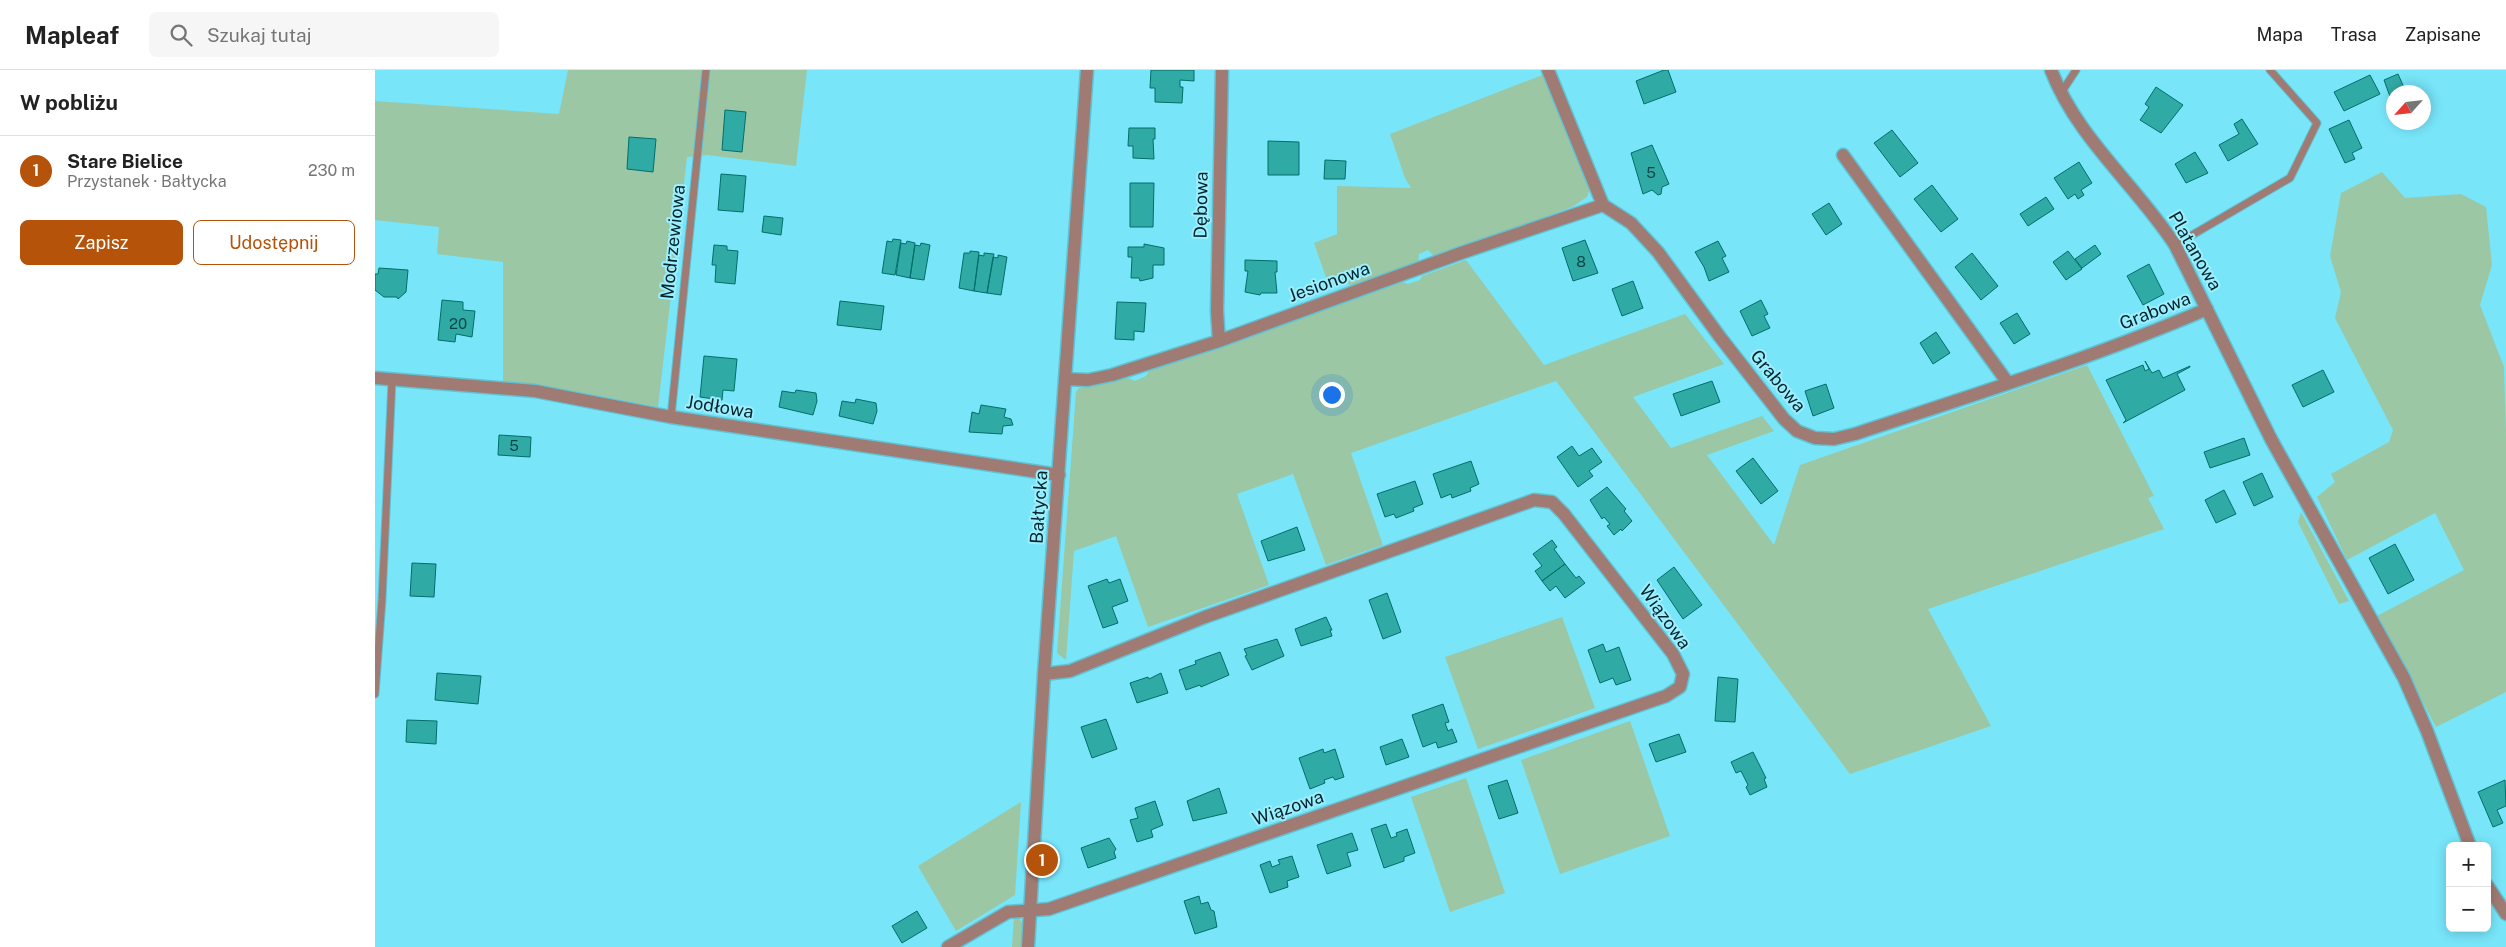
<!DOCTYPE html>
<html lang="pl">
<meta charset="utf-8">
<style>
body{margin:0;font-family:"Public Sans",sans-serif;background:#f6f6f6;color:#222}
.controls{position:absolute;right:15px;bottom:15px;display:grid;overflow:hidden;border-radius:8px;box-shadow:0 2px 12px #0003}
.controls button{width:45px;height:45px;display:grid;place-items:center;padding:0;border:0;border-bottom:1px solid #e0e0e0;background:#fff;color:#222;font:25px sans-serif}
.compass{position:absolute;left:2011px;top:15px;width:45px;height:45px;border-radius:50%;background:#fff;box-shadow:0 2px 12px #0003;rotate:243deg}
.you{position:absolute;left:956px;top:324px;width:18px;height:18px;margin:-12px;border:4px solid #fff;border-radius:50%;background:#1a73e8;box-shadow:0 0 0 8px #1a73e833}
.badge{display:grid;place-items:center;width:32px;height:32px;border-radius:50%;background:#b45309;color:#fff;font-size:16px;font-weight:700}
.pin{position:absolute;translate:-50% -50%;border:2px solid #fff;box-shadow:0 1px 5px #0006}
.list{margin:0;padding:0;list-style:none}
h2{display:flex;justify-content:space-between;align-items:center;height:65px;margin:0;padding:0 20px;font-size:21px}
h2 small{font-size:16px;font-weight:400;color:#767676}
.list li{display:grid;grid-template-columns:32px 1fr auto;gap:15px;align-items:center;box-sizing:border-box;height:70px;padding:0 20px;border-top:1px solid #e0e0e0}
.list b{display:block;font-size:19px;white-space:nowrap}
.list p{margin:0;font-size:16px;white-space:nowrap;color:#767676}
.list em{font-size:16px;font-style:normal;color:#767676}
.actions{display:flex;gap:10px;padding:15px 20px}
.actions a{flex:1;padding:11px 0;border:1px solid #b45309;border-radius:8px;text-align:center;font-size:18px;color:#b45309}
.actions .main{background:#b45309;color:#fff}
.icon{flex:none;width:28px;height:28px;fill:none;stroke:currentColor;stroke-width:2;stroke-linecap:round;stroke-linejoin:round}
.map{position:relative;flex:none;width:2131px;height:877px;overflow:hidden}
header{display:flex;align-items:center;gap:30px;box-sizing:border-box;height:70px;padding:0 25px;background:#fff;border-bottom:1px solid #e0e0e0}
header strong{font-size:24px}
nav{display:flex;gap:28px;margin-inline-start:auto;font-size:18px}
.search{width:350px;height:45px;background:#f6f6f6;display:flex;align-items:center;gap:12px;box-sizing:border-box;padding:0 18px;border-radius:8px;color:#767676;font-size:19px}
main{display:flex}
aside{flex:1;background:#fff}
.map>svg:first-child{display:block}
</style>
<header>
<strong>Mapleaf</strong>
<div class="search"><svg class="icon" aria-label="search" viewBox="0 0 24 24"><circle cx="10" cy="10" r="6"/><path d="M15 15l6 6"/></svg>Szukaj tutaj</div>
<nav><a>Mapa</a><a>Trasa</a><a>Zapisane</a></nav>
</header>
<main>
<aside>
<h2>W pobliżu<small></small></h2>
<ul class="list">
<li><span class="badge">1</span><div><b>Stare Bielice</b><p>Przystanek · Bałtycka</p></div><em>230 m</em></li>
</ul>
<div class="actions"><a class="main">Zapisz</a><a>Udostępnij</a></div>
</aside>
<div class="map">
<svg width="2131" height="877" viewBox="0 0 2131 877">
<rect width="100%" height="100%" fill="#78e5f9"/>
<!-- green -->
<path fill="#9bc7a4" d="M193 0H432L421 96 332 85 312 87 283 337 204 322 128 313V192L62 184 64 157 0 150V31L184 44Z
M1170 4 1215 118 1212 127 1197 137 1060 187 1053 180 1044 184 1043 193 977 217 969 211 954 216 939 173 962 164V116L1036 118 1030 108 1015 64Z
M2007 102 2030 128 2086 124 2111 137 2117 195 2105 235 2129 297 2131 366V622L2061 657 2002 546 2089 500 2060 443 1972 490 1942 427 1960 412 1956 404 2014 372 2018 360 1960 248 1966 222 1955 186 1966 123Z
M1091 190 1169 295 1310 244 1349 294 1258 327 1296 378 1387 346 1399 361 1332 385 1399 475 1425 395 1712 295 1779 426 1773 428 1789 459 1553 539 1616 656 1475 704 1181 311 976 383 1008 475 951 495 918 404 862 424 894 515 773 557 741 466 699 481 691 590 682 583 701 322 704 318 753 308 760 311 771 306 774 301 1028 212 1033 214 1045 210 1047 206Z
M1926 442 1974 531 1964 534 1923 452Z
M1187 547 1220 638 1103 679 1070 587Z
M1255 651 1295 766 1185 804 1146 690Z
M1091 708 1130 823 1075 842 1036 727Z
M646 732 640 825 581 861 543 796Z
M639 847 644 848 648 854 647 877H637Z"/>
<!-- building -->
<path fill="#30aaa5" stroke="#036e6b" d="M776 0H819V11L805 10V17H808L807 33 780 32V18H775Z
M1289 0H1293L1301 22 1269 34 1261 11Z
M2023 4 2031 22H2018V35L2009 10Z
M1995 5 2005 24 1969 41 1959 22Z
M1781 17 1808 35 1786 63 1765 50 1774 37 1770 34Z
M350 40 371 42 367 82 347 80Z
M1867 49 1883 74 1853 91 1844 75 1864 64 1859 54Z
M1974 50 1987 78 1977 83 1980 89 1970 93 1954 59Z
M2025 52H2041L2027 58Z
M754 58H780V69H778L779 89 758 88V76H753Z
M1517 60 1543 93 1525 107 1499 73Z
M254 67 281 69 278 102 252 99Z
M893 71 924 72V105H893Z
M1277 75 1294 114 1287 117 1286 124 1283 125 1277 120 1268 124 1256 83Z
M1820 82 1833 103 1811 113 1800 94Z
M950 90 971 91 970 109H949Z
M1704 92 1717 113 1706 120 1709 125 1703 129 1700 124 1693 129 1679 108Z
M346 104 371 106 368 142 343 140Z
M755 113H779L778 157H755Z
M1557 115 1583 149 1566 162 1539 129Z
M1671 127 1679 139 1653 156 1645 144Z
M1454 133 1467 154 1451 165 1437 144Z
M389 146 408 148 406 165 387 162Z
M518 169 526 170 520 205 507 203 512 171 517 172Z
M1210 170 1223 203 1198 211 1187 178Z
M532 171 540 173 535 208 521 205 526 173 531 174Z
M1343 171 1351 186 1347 188 1354 202 1334 211 1329 197 1320 182Z
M546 173 555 175 549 210 535 208 540 175 545 176Z
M769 174 789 178V195H778V208L765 211 764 208H756L757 187H753V177H769Z
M339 175 352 176V180L363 181 360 214 340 212 341 195H337Z
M1720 175 1726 184 1707 198 1700 189Z
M595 181 604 182 599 221 584 218 589 183H595Z
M1693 181 1707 199 1691 210 1678 192Z
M609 183 619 184 612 223 599 221 604 185 609 186Z
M1597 183 1623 216 1606 230 1580 197Z
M623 185 632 187 626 225 612 223 618 187 623 188Z
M870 190 902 191V202H900L902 223H886L885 225 870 222 873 201H870Z
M1774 194 1789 224 1768 235 1752 206Z
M4 198 33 200 31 222 23 229 22 227H9L0 220V204H3Z
M1258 211 1268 238 1247 246 1237 219Z
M67 230 88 232V240L100 241 97 267 81 264 80 272 63 270Z
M1386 230 1393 244 1389 246 1395 258 1377 266 1365 241Z
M465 231 509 236 506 260 462 255Z
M742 232 771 233 769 262 759 261V270L740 269Z
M1642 243 1655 264 1639 274 1625 253Z
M1561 262 1575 283 1558 294 1545 273Z
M329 286 362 289 359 321 348 320 347 330 325 327Z
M1770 291 1777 303 1784 300 1788 308 1815 296V297L1802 304 1810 320 1748 353 1751 350 1731 310 1768 295 1770 301 1774 299Z
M1948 300 1959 322 1928 337 1917 315Z
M1337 311 1345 332 1306 346 1298 324Z
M1451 314 1459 338 1438 346 1430 321Z
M421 320 441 323 442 331 438 345 404 337 407 321 420 323Z
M481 329 501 333 502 341 498 354 464 346 467 331 480 333Z
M606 335 631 339 629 347 636 349 638 355 628 356 627 364 594 362 597 342 604 344Z
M124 365 156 367 155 387 123 385Z
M1869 368 1875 385 1835 398 1829 382Z
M1197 376 1204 386 1217 378 1227 392 1214 401 1218 406 1203 417 1182 387Z
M1378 388 1403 421 1386 434 1361 401Z
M1096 391 1104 414 1095 418 1096 421 1077 428 1076 424 1066 428 1058 404Z
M1887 403 1898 427 1879 436 1868 412Z
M1040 411 1048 434 1038 438 1039 441 1021 448 1019 444 1010 447 1002 424Z
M1232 417 1251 439 1249 441 1257 451 1247 461 1246 459 1239 465 1232 456 1235 454 1229 447 1227 449 1215 430Z
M1849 420 1861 444 1841 453 1830 430Z
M922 457 930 480 893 491 886 471Z
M1177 470 1182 477 1179 479 1190 494 1167 511 1160 501 1167 496 1158 484Z
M2020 474 2039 510 2013 524 1994 488Z
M37 493 61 494 59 527 35 526Z
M1190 494 1201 508 1204 506 1210 513 1190 528 1181 516 1175 521 1167 511Z
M1299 497 1327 535 1308 549 1282 510Z
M732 509 734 513 745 509 753 531 737 537 743 553 728 558 713 516Z
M1012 523 1026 562 1008 569 994 530Z
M951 547 957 560H955L957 566 926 576 920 559Z
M902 569 909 586 877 600 870 586 872 585 869 579Z
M1228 574 1231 582 1244 577 1256 610 1241 615 1238 608 1225 613 1213 580Z
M845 582 854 605 826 617 825 615 811 620 804 600 821 594 820 591Z
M62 603 106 606 103 634 60 630Z
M786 603 793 623 762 633 755 613 773 607 774 609Z
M1343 607 1363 609 1360 652 1340 651Z
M1068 634 1074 652 1070 653 1073 661 1077 659 1082 672 1063 678 1061 672 1048 677 1037 645Z
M731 649 742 679 717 688 706 657Z
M32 650 62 651 61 674 31 672Z
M1304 664 1311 682 1281 692 1274 674Z
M1027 669 1034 687 1011 695 1005 677Z
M948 679 949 683 960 679 969 707 960 710 958 707 949 710 950 713 935 719 924 688Z
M1378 682 1391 708 1389 709 1392 717 1375 725 1371 717 1373 715 1366 701 1361 703 1356 692Z
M1132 710 1143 743 1124 749 1113 716Z
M2130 710 2131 736 2122 740 2128 753 2118 757 2103 722Z
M844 718 852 743 818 751 812 731Z
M780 731 788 755 776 760 778 767 762 772 755 750 763 748 760 738Z
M1011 754 1016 768 1022 766 1021 763 1032 759 1040 783 1029 787V791L1009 798 996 759Z
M977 763 983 780 972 783 976 796 952 804 942 775Z
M734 768 741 779 739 782 741 788 713 798 706 778Z
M917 786 924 807 912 811 913 817 895 823 885 795 895 791 897 797 905 794 903 790Z
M824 826 826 834 833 832 836 840 839 841 842 857 820 864 809 831Z
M542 841 552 858 527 873 517 856Z"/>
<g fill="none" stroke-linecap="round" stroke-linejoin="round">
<!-- service casing -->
<g stroke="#62c2d4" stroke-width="9">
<path id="service" d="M1686 23 1701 0
M1800 175 1915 108 1942 53 1895 0
M296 347 331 0
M0 624 7 530 17 310"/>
</g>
<!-- minor casing -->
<g stroke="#62c2d4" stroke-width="15">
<path id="minor" d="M1173 0 1228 135 1256 153 1283 182 1345 267 1409 349 1422 361 1440 368 1459 369 1480 364C1598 325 1718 288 1832 239
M1676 0C1702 68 1761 115 1800 175L1896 369 2029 608 2052 661 2095 776
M1468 85 1633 313
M844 271 842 241 847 0
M0 308 160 321 296 347 684 405
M690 309 713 310 737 305 844 271 1086 183 1228 135
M2112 815 2131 844
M573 877 633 842 674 839 1291 626 1305 617 1308 604 1298 584 1189 444 1177 432 1159 430 830 547 695 601 669 604"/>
</g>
<!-- tertiary casing -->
<g stroke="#62c2d4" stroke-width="15">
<path id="tertiary" d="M653 877 669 604 712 0"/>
</g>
<!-- service -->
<use href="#service" stroke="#a07b73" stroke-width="7"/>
<!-- minor -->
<use href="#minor" stroke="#a07b73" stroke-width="12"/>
<!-- tertiary -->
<use href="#tertiary" stroke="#a07b73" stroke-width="12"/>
</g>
<g text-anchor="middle" stroke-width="4" stroke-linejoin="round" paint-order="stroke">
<!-- number labels -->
<g font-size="15" fill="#0c4649">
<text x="1276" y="108">5</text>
<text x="1206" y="197">8</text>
<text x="83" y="259">20</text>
<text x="139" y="381">5</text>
</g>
<!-- street labels -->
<g font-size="18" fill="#00242a" stroke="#9cefff">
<text transform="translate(826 135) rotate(-89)" y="6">Dębowa</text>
<text transform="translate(298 172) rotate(-84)" y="6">Modrzewiowa</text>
<text transform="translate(1820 181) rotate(60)" y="6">Platanowa</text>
<text transform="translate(954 212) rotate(-20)" y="6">Jesionowa</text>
<text transform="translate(1780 241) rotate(-21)" y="6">Grabowa</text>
<text transform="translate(1403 311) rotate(50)" y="6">Grabowa</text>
<text transform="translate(345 337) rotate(9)" y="6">Jodłowa</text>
<text transform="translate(664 437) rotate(-86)" y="6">Bałtycka</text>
<text transform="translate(1290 547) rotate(54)" y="6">Wiązowa</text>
<text transform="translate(913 738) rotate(-19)" y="6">Wiązowa</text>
</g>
</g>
</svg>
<div class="controls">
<button>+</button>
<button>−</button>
</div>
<svg class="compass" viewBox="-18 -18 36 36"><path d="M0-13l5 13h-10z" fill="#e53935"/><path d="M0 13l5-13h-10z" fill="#767676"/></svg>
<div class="you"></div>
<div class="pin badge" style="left:667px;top:790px">1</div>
</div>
</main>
